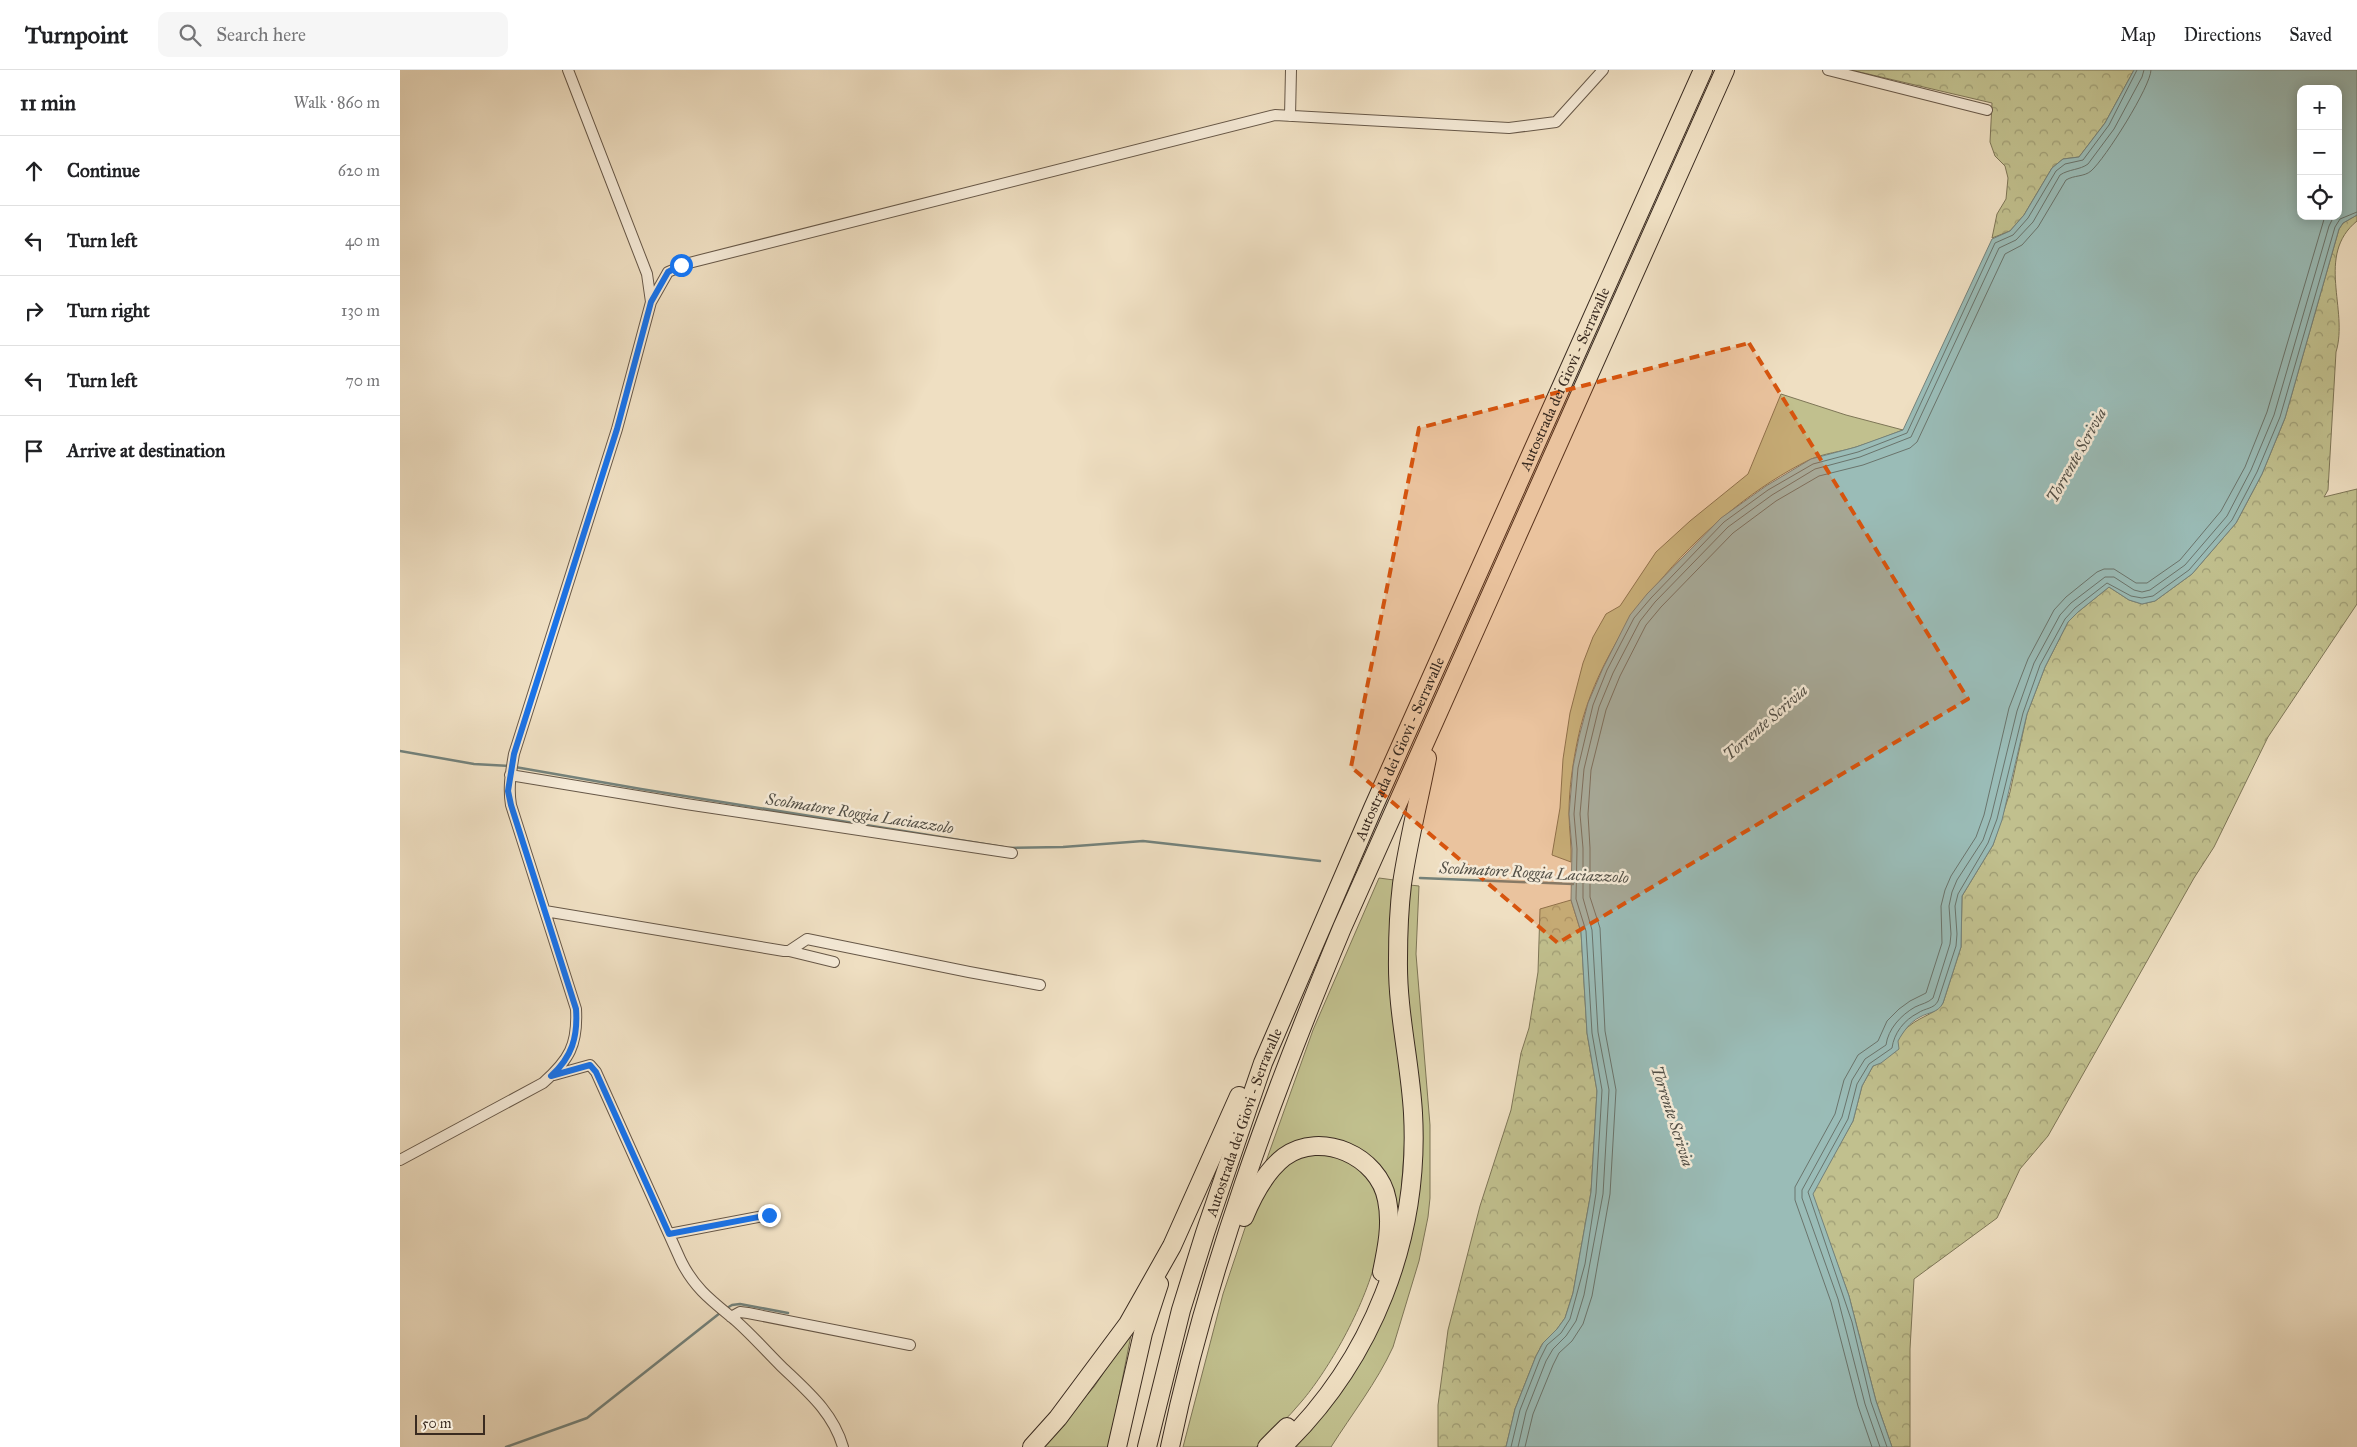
<!DOCTYPE html>
<meta charset="utf-8">
<style>
body{margin:0;font-family:"IM FELL Great Primer",serif;background:#f6f6f6;color:#202124}
.controls{position:absolute;right:15px;top:15px;display:grid;overflow:hidden;border-radius:10px;box-shadow:0 2px 12px #0003}
.controls button{width:45px;height:45px;display:grid;place-items:center;padding:0;border:0;border-bottom:1px solid #e0e0e0;background:#fff;color:#202124;font:25px sans-serif}
.scale{position:absolute;left:15px;bottom:12px;width:70px;box-sizing:border-box;padding-left:5px;border:2px solid #3a2b20;border-top:0;font-size:14px;line-height:18px;white-space:nowrap;color:#3a2b20;-webkit-text-stroke:4px #f5ead7;paint-order:stroke}
.stop{position:absolute;width:15px;height:15px;margin:-11px;border:4px solid #1a73e8;border-radius:50%;background:#fff}
.stop.end{background:#1a73e8;border-color:#fff;box-shadow:0 1px 5px #0008}
.list{margin:0;padding:0;list-style:none}
h2{display:flex;justify-content:space-between;align-items:center;height:65px;margin:0;padding:0 20px;font-size:21px}
h2 small{font-size:16px;font-weight:400;color:#757577}
.list li{display:grid;grid-template-columns:32px 1fr auto;gap:15px;align-items:center;box-sizing:border-box;height:70px;padding:0 20px;border-top:1px solid #e0e0e0}
.list b{display:block;font-size:19px;white-space:nowrap}
.list em{font-size:16px;font-style:normal;color:#757577}
.icon{flex:none;width:28px;height:28px;fill:none;stroke:currentColor;stroke-width:2;stroke-linecap:round;stroke-linejoin:round}
.map{position:relative;flex:none;width:1957px;height:1377px;overflow:hidden}
header{display:flex;align-items:center;gap:30px;box-sizing:border-box;height:70px;padding:0 25px;background:#fff;border-bottom:1px solid #e0e0e0}
header strong{font-size:24px}
nav{display:flex;gap:28px;margin-inline-start:auto;font-size:18px}
.search{width:350px;height:45px;background:#f6f6f6;display:flex;align-items:center;gap:12px;box-sizing:border-box;padding:0 18px;border-radius:10px;color:#757577;font-size:19px}
main{display:flex}
aside{flex:1;background:#fff}
.map>svg:first-child{display:block}
</style>
<header>
<strong>Turnpoint</strong>
<div class="search"><svg class="icon" aria-label="search" viewBox="0 0 24 24"><circle cx="10" cy="10" r="6"/><path d="M15 15l6 6"/></svg>Search here</div>
<nav><a>Map</a><a>Directions</a><a>Saved</a></nav>
</header>
<main>
<aside>
<h2>11 min<small>Walk · 860 m</small></h2>
<ul class="list">
<li><svg class="icon" aria-label="ahead" viewBox="0 0 24 24"><path d="M12 20V5M6 11l6-6 6 6"/></svg><div><b>Continue</b></div><em>620 m</em></li>
<li><svg class="icon" aria-label="left" viewBox="0 0 24 24"><path d="M17 20v-9H6M10 6l-5 5 5 5"/></svg><div><b>Turn left</b></div><em>40 m</em></li>
<li><svg class="icon" aria-label="right" viewBox="0 0 24 24"><path d="M7 20v-9h11M14 6l5 5-5 5"/></svg><div><b>Turn right</b></div><em>130 m</em></li>
<li><svg class="icon" aria-label="left" viewBox="0 0 24 24"><path d="M17 20v-9H6M10 6l-5 5 5 5"/></svg><div><b>Turn left</b></div><em>70 m</em></li>
<li><svg class="icon" aria-label="arrive" viewBox="0 0 24 24"><path d="M6 21V4h12l-3 4 3 4H6"/></svg><div><b>Arrive at destination</b></div></li>
</ul>
</aside>
<div class="map">
<svg width="1957" height="1377" viewBox="0 0 1957 1377">
<defs>
<pattern id="forest-crowns" width="20" height="18" patternUnits="userSpaceOnUse" patternTransform="scale(1.25)"><rect width="20" height="18" fill="#c1c08e"/><path d="M2 6a3 3 0 1 1 6 0M12 15a3 3 0 1 1 6 0" fill="none" stroke="#9e9c74"/></pattern>
</defs>
<rect width="100%" height="100%" fill="#efdfc2"/>
<filter id="stains"><feTurbulence type="fractalNoise" baseFrequency=".004" numOctaves="4"/><feColorMatrix values="0 0 0 0 .2 0 0 0 0 .09 0 0 0 0 .02 0 0 0 .5 -.17"/></filter>
<radialGradient id="worn" r=".72"><stop offset=".6" stop-color="#630" stop-opacity="0"/><stop offset="1" stop-color="#630" stop-opacity=".3"/></radialGradient>
<!-- grass -->
<path fill="#c1c08e" stroke="#7e7657" d="M1381 324 1446 345 1503 360C1487 366 1472 372 1456 377 1441 382 1424 383 1409 390 1309 439 1201 556 1178 668 1173 692 1169 718 1169 743 1169 760 1172 776 1171 792L1152 785 1160 738 1163 689 1170 643 1183 593 1193 567 1206 544 1220 536 1256 482 1290 451 1348 404Z
M979 808 994 810 992 932 1006 1053 1001 1125 994 1168V1141L947 1075 864 1097 913 960Z
M1010 815 1019 816 1016 884 1030 1055V1128L1028 1147 1019 1191 993 1277C977 1312 952 1344 931 1377H890L915 1351 1007 1163 1004 899Z
M918 1082C1047 1096 947 1278 902 1331 888 1348 872 1363 856 1377H783L823 1224 851 1140 882 1098 900 1087Z
M732 1260 709 1377H641L694 1317Z"/>
<!-- forest -->
<path fill="url(#forest-crowns)" stroke="#7e7657" d="M1451 0H1734L1705 53 1679 87 1663 89 1652 98 1624 145 1610 161 1592 168 1597 144 1606 129 1608 108 1605 96 1595 86 1590 72 1592 33Z
M1957 145V151C1915 185 1949 240 1936 282L1928 420 1924 427 1957 419V534L1868 667 1814 777 1794 808 1648 1066 1620 1099 1597 1148 1514 1209 1510 1279V1377H1492L1476 1331 1449 1226 1412 1124 1453 1051 1462 1016 1473 996C1489 990 1493 974 1503 962 1515 947 1536 945 1543 933L1561 877 1562 826 1593 775 1610 722 1627 644 1645 597 1668 552 1678 542 1709 517 1729 530 1742 534 1755 531 1792 504 1836 453 1862 404 1885 348 1939 159 1943 153Z
M1171 830 1181 862 1187 963 1197 1021 1191 1122 1173 1223 1165 1248 1157 1259 1143 1273 1136 1286 1115 1339 1106 1377H1038V1335L1048 1260 1080 1136 1111 1040 1121 983 1129 958 1138 902 1140 839Z"/>
<!-- water -->
<path fill="#9abcb7" stroke="#74827b" fill-rule="evenodd" d="M1734 0H1957V145L1943 153 1939 159 1885 348 1862 404 1836 453 1792 504 1755 531 1742 534 1729 530 1709 517 1678 542 1668 552 1645 597 1627 644 1602 750 1593 775 1562 826 1561 877 1543 933C1538 943 1529 942 1520 947 1510 952 1503 962 1498 971L1499 979 1481 993 1473 996 1462 1016 1453 1051 1413 1124 1449 1226 1476 1331 1492 1377H1106L1115 1339 1136 1286 1143 1273 1157 1259 1165 1248 1173 1223 1191 1122 1197 1021 1187 963 1181 862 1171 830 1172 779 1169 744 1173 697 1179 667 1188 633 1203 598 1230 545 1247 524 1321 448 1366 416 1411 389 1456 377 1503 360 1592 169 1610 161 1624 145 1652 98 1663 89 1679 87 1705 53ZM1901 19H1938V146H1901Z"/>
<g fill="none" stroke-linecap="round" stroke-linejoin="round">
<!-- shore -->
<path stroke="#6a746c" stroke-width="1" d="M1111 1377 1120 1340 1140 1289 1147 1275 1161 1263 1170 1249 1185 1194 1196 1123 1202 1020 1192 963 1186 861 1176 829 1177 779 1174 744 1178 698 1193 635 1207 600 1234 548 1251 528 1324 452 1368 420 1413 394 1458 382 1507 363 1595 173 1613 165 1628 148 1656 101 1665 94 1683 90 1709 55 1737 0
M1118 1377 1126 1342 1146 1291 1153 1279 1166 1266 1176 1251 1184 1225 1203 1124 1209 1020 1198 962 1192 860 1183 828V778L1180 744 1184 699 1199 637 1213 603 1240 551 1255 532 1328 457 1372 425 1415 399 1460 387 1511 367 1599 178 1616 170 1633 152 1660 105C1669 99 1680 100 1688 94L1714 59 1742 7 1744 0
M1125 1377 1133 1344 1153 1295 1159 1283 1172 1271 1183 1254 1192 1226 1210 1124 1216 1020 1205 961 1200 858 1190 827V778L1188 744 1191 700 1206 640 1220 606 1246 555 1261 537 1333 463 1376 431 1419 406 1463 395 1510 378 1517 372 1605 184 1622 175 1638 157 1666 110C1674 105 1684 107 1691 101 1705 89 1751 16 1751 0
M1472 1377 1458 1336 1431 1232 1395 1130V1117L1435 1044 1444 1010 1458 985 1478 971 1487 951 1499 939 1510 931 1526 923 1542 873 1541 836 1545 820 1551 806 1576 767 1584 745 1609 638 1628 589 1654 540 1666 527 1697 502 1704 499H1714L1736 513H1747L1780 490 1821 441 1845 397 1867 342 1925 146
M1480 1377 1465 1334 1438 1229 1402 1128V1120L1442 1047 1452 1010 1465 989 1486 975C1488 959 1501 945 1515 937 1521 934 1528 933 1533 928L1550 874 1551 864 1549 836 1552 822 1557 810 1583 770 1591 747 1617 641 1634 593 1660 545 1671 533 1705 507H1714L1734 520 1742 522 1750 520 1785 495 1827 446 1851 400 1874 345 1929 156 1934 146
M1487 1377 1471 1332 1452 1252 1408 1122 1448 1049 1457 1014 1469 994 1492 978C1494 963 1504 950 1518 943 1525 938 1534 939 1538 931L1556 876 1557 864 1555 836 1558 824 1588 773 1597 749 1623 643 1640 595 1665 549 1675 538 1707 513 1731 526 1742 528 1753 526 1789 500 1832 450 1857 402 1880 347 1935 157 1940 149 1957 142"/>
<!-- stream -->
<path stroke="#74827b" stroke-width="2.5" d="M0 681 74 694 110 696
M115 697 241 719 603 777
M609 778 663 777 743 771 920 791
M1020 808 1173 814
M327 1238 332 1235 340 1234 388 1243
M106 1377 187 1348 320 1243"/>
<!-- street casing -->
<g stroke="#675848" stroke-width="12">
<path id="street" d="M168 0 247 204 251 232
M1428 0 1587 40
M890 46 891 0
M110 705 286 734 612 783
M145 841 384 881H389L407 869 569 902 640 915
M389 881 434 892
M154 1005 190 995 196 1002 281 1191C295 1219 312 1231 335 1250 351 1264 366 1281 381 1296 407 1321 433 1342 443 1377
M0 1090 143 1013C169 990 178 975 176 939L111 735C108 717 111 702 114 684L217 359 251 232 268 202 289 193 875 45 1109 58 1156 52 1203 0
M269 1164 369 1145
M331 1247 340 1242 348 1243 510 1275"/>
</g>
<!-- highway casing -->
<g stroke="#3a2b20" stroke-width="20">
<g id="highway">
<path d="M844 1147C853 1125 865 1102 884 1087 921 1060 979 1086 987 1130 992 1154 987 1178 982 1202"/>
<path d="M632 1377 658 1348 728 1254 772 1176 839 1026"/>
<path d="M717 1377 743 1263 759 1214"/>
<path id="s1" d="M747 1377 781 1240 805 1163 863 993 973 738 1303 0"/>
<path d="M770 1377C807 1200 873 1024 942 858L1325 0"/>
<path d="M867 1377 887 1357"/>
<path d="M882 1377C972 1290 1020 1169 1013 1043 1010 991 997 941 998 889 998 864 999 839 1002 814 1008 772 1019 730 1027 688"/>
</g>
</g>
<!-- street -->
<use href="#street" stroke="#f5ead7" stroke-width="10"/>
<!-- highway -->
<use href="#highway" stroke="#efdfc2" stroke-width="18"/>
</g>
<g fill="none" stroke-linecap="round" stroke-linejoin="round">
<!-- route -->
<path stroke="#1a73e8" stroke-width="6" d="M281 195 268 202 251 232 217 359 114 684 108 721 111 735 176 939C178 967 172 987 151 1006L190 995 196 1002 269 1164 369 1145"/>
</g>
<!-- marked area -->
<path fill="#d7540e" fill-opacity="0.2" stroke="#d7540e" stroke-width="4" stroke-dasharray="10 6" stroke-linejoin="round" d="M1349 273 1568 629 1158 873 951 697 1019 358Z"/>
<g text-anchor="middle" stroke-width="5" stroke-linejoin="round" paint-order="stroke">
<!-- street labels -->
<g font-size="15" fill="#3a2b20" stroke="#f5ead7">
<text dy="5" stroke="none"><textPath href="#s1" startOffset="1149">Autostrada dei Giovi - Serravalle</textPath></text>
<text dy="5" stroke="none"><textPath href="#s1" startOffset="744">Autostrada dei Giovi - Serravalle</textPath></text>
<text dy="5" stroke="none"><textPath href="#s1" startOffset="339">Autostrada dei Giovi - Serravalle</textPath></text>
</g>
<!-- water labels -->
<g font-size="16" font-style="italic" fill="#524f46" stroke="#f5ead7">
<text transform="translate(1676 385) rotate(-61)" y="6">Torrente Scrivia</text>
<text transform="translate(1365 652) rotate(-41)" y="6">Torrente Scrivia</text>
<text transform="translate(460 743) rotate(9)" y="6">Scolmatore Roggia Laciazzolo</text>
<text transform="translate(1134 802) rotate(3)" y="6">Scolmatore Roggia Laciazzolo</text>
<text transform="translate(1273 1046) rotate(72)" y="6">Torrente Scrivia</text>
</g>
</g>
<rect width="100%" height="100%" filter="url(#stains)"/>
<rect width="100%" height="100%" fill="url(#worn)"/>
</svg>
<div class="controls">
<button>+</button>
<button>−</button>
<button><svg class="icon" aria-label="locate" viewBox="0 0 24 24"><circle cx="12" cy="12" r="6"/><path d="M12 2v4M12 18v4M2 12h4M18 12h4"/></svg></button>
</div>
<div class="scale">50 m</div>
<div class="stop" style="left:281px;top:195px"></div>
<div class="stop end" style="left:369px;top:1145px"></div>
</div>
</main>
